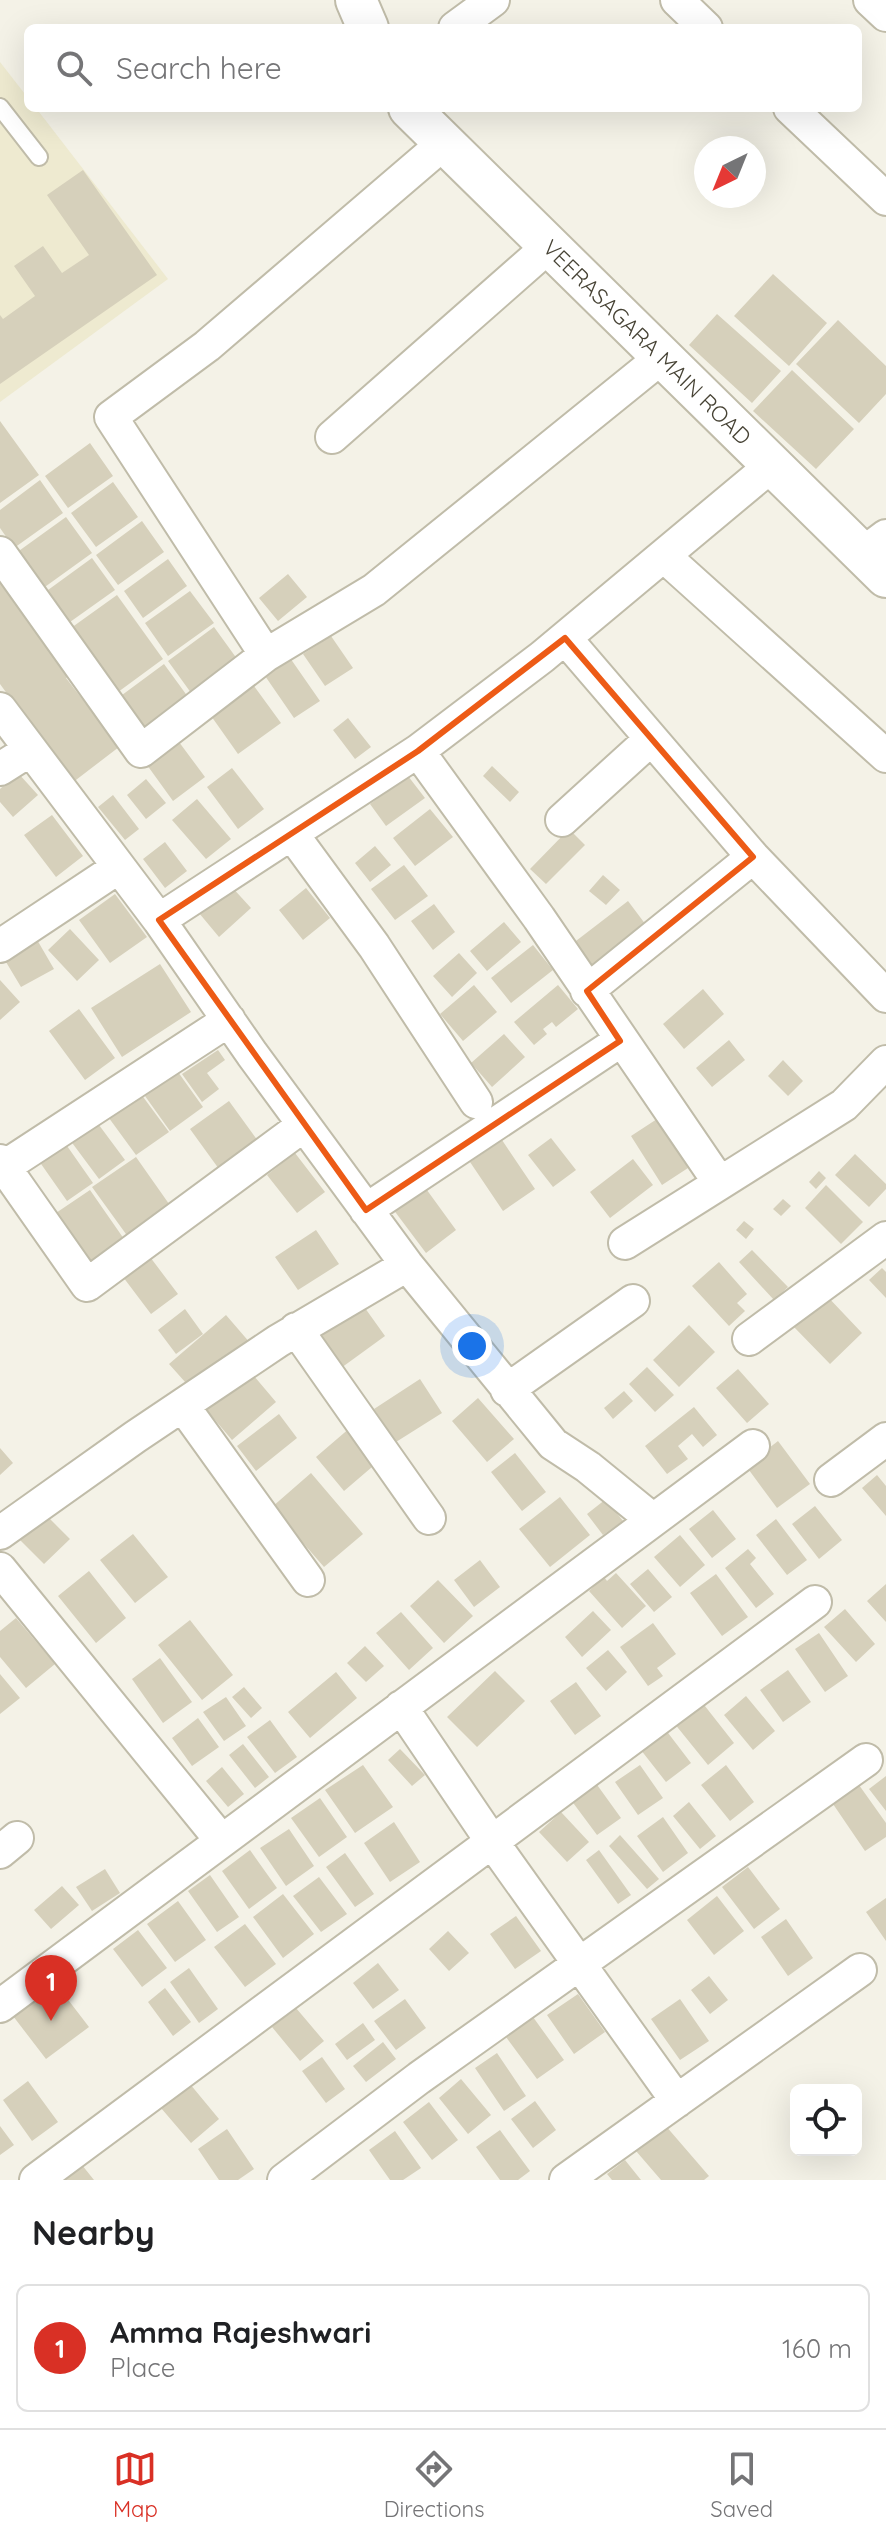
<!DOCTYPE html>
<style>
body{margin:0;font-family:Quicksand,sans-serif;background:#f2f2f2;color:#202124}
.controls{position:absolute;right:24px;bottom:24px;display:grid;overflow:hidden;border-radius:12px;box-shadow:0 8px 32px #0002}
.controls button{width:72px;height:72px;display:grid;place-items:center;padding:0;border:0;border-bottom:2px solid #e0e0e0;background:#fff;color:#202124;font:40px sans-serif}
.compass{position:absolute;left:694px;top:136px;width:72px;height:72px;border-radius:50%;background:#fff;box-shadow:0 8px 32px #0002;rotate:223deg}
.you{position:absolute;left:472px;top:1346px;width:28px;height:28px;margin:-20px;border:6px solid #fff;border-radius:50%;background:#1a73e8;box-shadow:0 0 0 12px #1a73e833}
.badge{display:grid;place-items:center;width:52px;height:52px;border-radius:50%;background:#d93025;color:#fff;font-size:26px;font-weight:700}
.pin{position:absolute;translate:-50% -66px;filter:drop-shadow(0 2px 4px #0008)}
.pin::after{content:'';position:absolute;top:42px;width:28px;height:24px;background:inherit;clip-path:polygon(0 0,100% 0,50% 100%)}
.list{margin:0;padding:0;list-style:none}
h2{display:flex;justify-content:space-between;align-items:center;height:104px;margin:0;padding:0 32px;font-size:34px}
h2 small{font-size:26px;font-weight:400;color:#757577}
.list li{display:grid;grid-template-columns:52px 1fr auto;gap:24px;align-items:center;box-sizing:border-box;height:128px;margin:0 16px 16px;padding:0 16px;border:2px solid #e0e0e0;border-radius:12px}
.list b{display:block;font-size:30px;white-space:nowrap}
.list p{margin:0;font-size:26px;white-space:nowrap;color:#757577}
.list em{font-size:26px;font-style:normal;color:#757577}
.icon{flex:none;width:44px;height:44px;fill:none;stroke:currentColor;stroke-width:2;stroke-linecap:round;stroke-linejoin:round}
.map{position:relative;flex:none;width:886px;height:2180px;overflow:hidden}
.search{position:absolute;background:#fff;box-shadow:0 8px 32px #0002;left:24px;right:24px;top:24px;height:88px;display:flex;align-items:center;gap:20px;box-sizing:border-box;padding:0 28px;border-radius:12px;color:#757577;font-size:30px}
.sheet{height:248px;background:#fff}
nav{display:flex;justify-content:space-around;align-items:center;box-sizing:border-box;height:112px;border-top:2px solid #e0e0e0;background:#fff;font-size:22px;color:#757577}
nav a{display:grid;justify-items:center;gap:4px}
nav .on{color:#d93025}
.map>svg:first-child{display:block}
</style>
<div class="map">
<svg width="886" height="2180" viewBox="0 0 886 2180">
<rect width="100%" height="100%" fill="#f4f2e7"/>
<!-- education -->
<path fill="#eeead0" d="M0 62 28 98V108H36L168 279 0 402Z"/>
<!-- building -->
<path fill="#d6d0bb" d="M83 170 157 275 0 384V315L3 319 35 296 14 266 43 246 62 273 89 255 47 195Z
M773 274 827 323 789 366 734 316Z
M717 314 781 371 752 403 689 345Z
M838 320 886 366V394L859 423 796 364Z
M792 370 854 429 816 469 753 411Z
M0 421 39 475 0 503Z
M90 443 113 476 68 508 45 476Z
M40 480 63 513 14 548 0 528V510Z
M113 482 138 517 96 547 71 513Z
M66 517 92 553 42 589 16 553Z
M142 521 164 552 118 585 96 555Z
M92 558 115 590 70 622 48 590Z
M168 559 187 586 143 618 124 591Z
M288 574 307 597 278 621 259 598Z
M0 582 69 676 66 678 119 747 72 783 0 684Z
M190 591 214 623 168 656 145 623Z
M117 595 163 659 114 695 71 628Z
M214 627 240 663 194 697 168 661Z
M331 636 353 668 325 686 303 654Z
M288 655 320 701 294 718 263 673Z
M164 664 191 701 144 735 118 698Z
M251 682 281 723 238 754 209 713Z
M348 718 371 747 355 759 333 730Z
M179 742 205 777 173 801 147 765Z
M492 766 519 792 510 802 483 776Z
M232 768 264 809 238 829 207 787Z
M18 773 38 795 13 817 0 802V789Z
M408 776 425 798 386 826 370 804Z
M146 779 166 803 146 819 127 795Z
M113 795 139 829 125 840 98 807Z
M197 799 231 839 206 859 172 820Z
M430 809 453 837 415 866 393 838Z
M52 815 83 856 56 877 24 835Z
M569 829 585 845 546 884 530 869Z
M165 842 187 871 165 888 143 859Z
M375 846 391 865 370 882 355 863Z
M404 865 428 896 395 920 371 889Z
M603 875 620 890 606 905 589 891Z
M230 885 251 908 219 937 199 913Z
M306 888 330 918 303 940 279 910Z
M115 894 147 937 110 963 79 920Z
M628 901 646 925 591 968 572 944Z
M434 904 455 932 433 950 411 921Z
M504 922 521 942 487 971 470 951Z
M70 929 99 960 77 981 48 950Z
M36 938 54 969 21 987 3 957Z
M533 945 553 970 511 1003 491 978Z
M459 953 477 973 452 997 433 976Z
M160 964 191 1012 122 1057 91 1008Z
M0 980 20 1002 0 1020Z
M474 985 497 1012 463 1041 440 1014Z
M558 985 578 1009 556 1027 552 1022 543 1029 547 1034 534 1045 514 1022Z
M703 989 724 1014 684 1049 663 1024Z
M79 1009 115 1058 85 1080 49 1031Z
M504 1034 525 1057 492 1087 471 1063Z
M729 1040 745 1060 712 1087 696 1068Z
M218 1050 225 1060 207 1073 219 1089 202 1102 182 1074Z
M783 1060 803 1081 788 1096 768 1076Z
M178 1072 203 1107 170 1131 145 1096Z
M138 1090 169 1132 136 1155 106 1114Z
M229 1101 263 1148 224 1176 190 1129Z
M657 1119 688 1168 662 1185 631 1136Z
M96 1121 125 1160 99 1179 70 1140Z
M551 1138 576 1170 553 1187 528 1155Z
M502 1140 535 1189 503 1211 470 1162Z
M65 1143 93 1183 67 1201 39 1161Z
M295 1153 325 1192 297 1213 267 1175Z
M855 1154 886 1184V1189L869 1207 835 1175Z
M136 1157 174 1211 131 1241 92 1187Z
M633 1159 653 1185 610 1218 590 1192Z
M819 1171 826 1178 816 1189 809 1182Z
M826 1185 863 1222 841 1244 805 1208Z
M424 1186 456 1230 426 1253 393 1209Z
M90 1190 124 1239 84 1267 50 1217Z
M783 1199 791 1206 781 1216 773 1209Z
M744 1221 754 1229 746 1239 736 1230Z
M316 1230 339 1264 298 1290 275 1257Z
M144 1249 178 1294 151 1314 117 1269Z
M752 1250 788 1287 774 1300 739 1262Z
M719 1262 747 1294 737 1303 745 1311 729 1326 692 1286Z
M882 1268 886 1272V1298L869 1280Z
M826 1295 862 1333 830 1364 793 1326Z
M360 1301 385 1336 341 1368 315 1333Z
M185 1309 203 1334 176 1354 158 1330Z
M226 1315 251 1344 194 1392 169 1364Z
M689 1325 715 1352 679 1387 653 1360Z
M647 1367 674 1395 655 1412 629 1384Z
M248 1369 276 1402 232 1440 204 1407Z
M738 1369 769 1404 747 1423 716 1388Z
M420 1379 442 1413 396 1442 374 1409Z
M624 1391 633 1401 613 1419 604 1408Z
M478 1398 514 1439 487 1462 452 1421Z
M694 1407 717 1435 703 1447 692 1434 678 1446 688 1459 667 1474 645 1446Z
M279 1414 297 1438 256 1471 237 1446Z
M351 1427 379 1461 344 1491 316 1457Z
M778 1441 810 1484 777 1508 746 1466Z
M0 1448 13 1463 0 1475Z
M515 1453 546 1492 522 1511 491 1472Z
M311 1473 363 1534 324 1567 272 1507Z
M877 1475 886 1486V1516L862 1488Z
M560 1497 590 1535 550 1567 519 1529Z
M606 1499 623 1521 603 1535 587 1514Z
M815 1506 842 1540 819 1559 792 1524Z
M40 1509 70 1539 44 1564 14 1534Z
M713 1510 736 1539 712 1558 689 1529Z
M776 1519 807 1560 787 1575 756 1535Z
M133 1534 168 1577 135 1603 100 1560Z
M680 1535 705 1565 680 1587 654 1557Z
M748 1549 756 1558 750 1564 774 1594 756 1608 725 1568Z
M480 1560 500 1587 474 1607 454 1580Z
M648 1569 672 1597 654 1612 630 1584Z
M89 1571 126 1618 96 1643 58 1596Z
M616 1573 646 1606 622 1628 589 1591 604 1577 607 1581Z
M716 1574 748 1617 722 1636 690 1593Z
M438 1580 473 1616 444 1643 410 1606Z
M886 1584V1622L867 1601Z
M845 1609 875 1644 856 1662 824 1627Z
M593 1611 611 1630 582 1657 565 1637Z
M401 1612 433 1648 409 1670 376 1633Z
M16 1618 55 1664 26 1688 0 1657V1631Z
M190 1620 233 1675 202 1700 158 1645Z
M653 1623 676 1654 657 1668 663 1676 648 1686 620 1647Z
M819 1633 848 1676 825 1692 795 1649Z
M365 1646 384 1666 366 1682 347 1663Z
M608 1650 627 1672 606 1691 586 1668Z
M160 1658 192 1702 163 1723 132 1679Z
M788 1670 811 1702 783 1722 760 1690Z
M495 1671 525 1701 477 1747 447 1717Z
M336 1672 357 1698 310 1738 288 1712Z
M0 1674 20 1698 0 1714Z
M576 1682 601 1716 575 1735 550 1701Z
M244 1687 262 1708 251 1718 232 1697Z
M746 1696 775 1731 753 1750 724 1715Z
M226 1697 246 1726 224 1741 203 1712Z
M701 1701 734 1743 708 1765 674 1723Z
M198 1718 219 1747 192 1766 172 1738Z
M270 1720 297 1757 275 1773 247 1737Z
M662 1725 691 1763 666 1782 637 1745Z
M243 1744 269 1777 255 1788 229 1755Z
M400 1749 425 1775 412 1786 388 1760Z
M363 1765 393 1807 355 1833 325 1790Z
M640 1765 663 1798 638 1815 615 1782Z
M726 1765 754 1802 730 1821 701 1785Z
M222 1767 244 1794 228 1807 206 1781Z
M886 1776V1811L869 1789Z
M595 1782 621 1818 597 1835 571 1800Z
M859 1785 886 1823V1837L865 1851 833 1804Z
M320 1798 347 1837 319 1857 291 1818Z
M689 1802 716 1836 700 1849 673 1816Z
M561 1812 589 1842 567 1862 539 1832Z
M663 1817 688 1853 663 1872 637 1836Z
M394 1822 420 1862 390 1882 364 1843Z
M289 1829 314 1866 286 1886 260 1848Z
M620 1835 659 1879 647 1889 609 1846Z
M250 1850 277 1888 249 1909 222 1871Z
M599 1850 631 1895 618 1904 586 1860Z
M345 1853 374 1894 355 1907 326 1867Z
M748 1867 780 1909 754 1929 722 1887Z
M105 1869 120 1893 92 1911 76 1887Z
M210 1875 239 1917 217 1932 188 1891Z
M319 1877 347 1914 321 1932 293 1896Z
M62 1886 79 1905 51 1929 34 1910Z
M283 1894 314 1934 283 1958 253 1917Z
M717 1896 744 1931 714 1955 687 1920Z
M886 1898V1941L866 1912Z
M178 1901 206 1940 175 1962 147 1924Z
M516 1916 541 1951 515 1969 490 1934Z
M786 1919 813 1958 788 1976 761 1937Z
M245 1924 276 1964 245 1987 214 1947Z
M138 1930 167 1968 142 1987 113 1949Z
M448 1931 469 1953 449 1971 429 1949Z
M378 1963 399 1990 373 2009 353 1983Z
M189 1968 218 2009 199 2023 170 1982Z
M709 1976 728 2000 710 2014 691 1990Z
M56 1984 89 2027 46 2059 13 2016Z
M165 1988 191 2022 173 2036 148 2002Z
M578 1994 605 2032 574 2054 547 2015Z
M405 1999 426 2028 396 2050 374 2021Z
M680 1999 709 2041 680 2060 651 2019Z
M296 2008 324 2041 300 2061 272 2027Z
M533 2017 564 2060 537 2079 506 2037Z
M363 2023 375 2040 347 2060 335 2044Z
M383 2042 396 2059 366 2082 353 2066Z
M497 2053 526 2096 504 2111 475 2068Z
M322 2057 345 2089 326 2103 302 2071Z
M461 2079 491 2115 468 2134 439 2098Z
M28 2081 58 2122 32 2141 3 2100Z
M190 2084 219 2119 191 2143 161 2108Z
M535 2101 556 2130 533 2148 511 2119Z
M429 2102 458 2140 432 2160 403 2122Z
M665 2125 709 2176 704 2180H661L636 2151Z
M0 2126 14 2145 0 2155Z
M227 2129 254 2169 238 2180H219L198 2149Z
M500 2130 530 2171 518 2180H500L476 2147Z
M395 2131 421 2168 403 2180H390L369 2150Z
M625 2160 641 2180H612L607 2174Z
M82 2165 94 2180H63Z"/>
<g fill="none" stroke-linecap="round" stroke-linejoin="round">
<!-- service casing -->
<g stroke="#c0bca9" stroke-width="20">
<path id="service" d="M0 107 39 157"/>
</g>
<!-- minor casing -->
<g stroke="#c0bca9" stroke-width="36">
<path id="minor" d="M677 0 706 28
M870 0 886 15
M455 28 493 0
M790 108 886 199
M332 437 549 246
M0 553 141 751 266 655 374 590 662 357
M862 554 886 536
M664 556 886 756
M565 638 753 857 886 996
M266 655 111 417 207 346 444 143
M0 709 159 920 252 1054 407 1265 553 1444 588 1467 653 1520
M418 751 539 918 719 1182
M0 769 30 750
M562 820 651 739
M292 834 374 946 476 1102
M159 920 418 751 542 657 772 465
M0 946 119 867
M587 991 753 857
M0 1161 87 1285 304 1125
M4 1167 229 1020
M366 1210 620 1041
M625 1243 844 1105 886 1062
M296 1329 429 1518
M749 1339 886 1238
M507 1390 633 1301
M183 1406 308 1580
M831 1480 886 1439
M0 1533 135 1437 278 1341 407 1265
M0 1569 221 1840
M401 1707 493 1843 677 2101
M0 1852 17 1838
M0 2006 753 1446
M36 2180 815 1602
M284 2180 419 2078 866 1760
M566 2180 860 1970"/>
</g>
<!-- tertiary casing -->
<g stroke="#c0bca9" stroke-width="44">
<g id="tertiary">
<path d="M356 0 368 28"/>
<path id="s1" d="M409 108 886 577"/>
</g>
</g>
<!-- service -->
<use href="#service" stroke="#fff" stroke-width="16"/>
<!-- minor -->
<use href="#minor" stroke="#fff" stroke-width="32"/>
<!-- tertiary -->
<use href="#tertiary" stroke="#fff" stroke-width="40"/>
</g>
<!-- marked area -->
<path fill="none" stroke="#ed5b16" stroke-width="6" stroke-linejoin="round" d="M565 638 753 857 587 991 620 1041 366 1210 159 920 418 751Z"/>
<g text-anchor="middle" stroke-width="7" stroke-linejoin="round" paint-order="stroke">
<!-- street labels -->
<g font-size="22" fill="#474335" stroke="#fff">
<text dy="8" stroke="none"><textPath href="#s1" startOffset="334">VEERASAGARA MAIN ROAD</textPath></text>
</g>
</g>
</svg>
<div class="controls">
<button><svg class="icon" aria-label="locate" viewBox="0 0 24 24"><circle cx="12" cy="12" r="6"/><path d="M12 2v4M12 18v4M2 12h4M18 12h4"/></svg></button>
</div>
<svg class="compass" viewBox="-18 -18 36 36"><path d="M0-13l5 13h-10z" fill="#e53935"/><path d="M0 13l5-13h-10z" fill="#757577"/></svg>
<div class="you"></div>
<div class="pin badge" style="left:51px;top:2021px">1</div>
<div class="search"><svg class="icon" aria-label="search" viewBox="0 0 24 24"><circle cx="10" cy="10" r="6"/><path d="M15 15l6 6"/></svg>Search here</div>
</div>
<section class="sheet">
<h2>Nearby<small></small></h2>
<ul class="list">
<li><span class="badge">1</span><div><b>Amma Rajeshwari</b><p>Place</p></div><em>160 m</em></li>
</ul>
</section>
<nav>
<a class="on"><svg class="icon" aria-label="map" viewBox="0 0 24 24"><path d="M3 6l6-2 6 2 6-2v14l-6 2-6-2-6 2zM9 4v14M15 6v14"/></svg>Map</a>
<a><svg class="icon" aria-label="directions" viewBox="0 0 24 24"><path d="M12 3l9 9-9 9-9-9zM9 14v-3h6M13 9l2 2-2 2"/></svg>Directions</a>
<a><svg class="icon" aria-label="saved" viewBox="0 0 24 24"><path d="M7 4h10v16l-5-4-5 4z"/></svg>Saved</a>
</nav>
